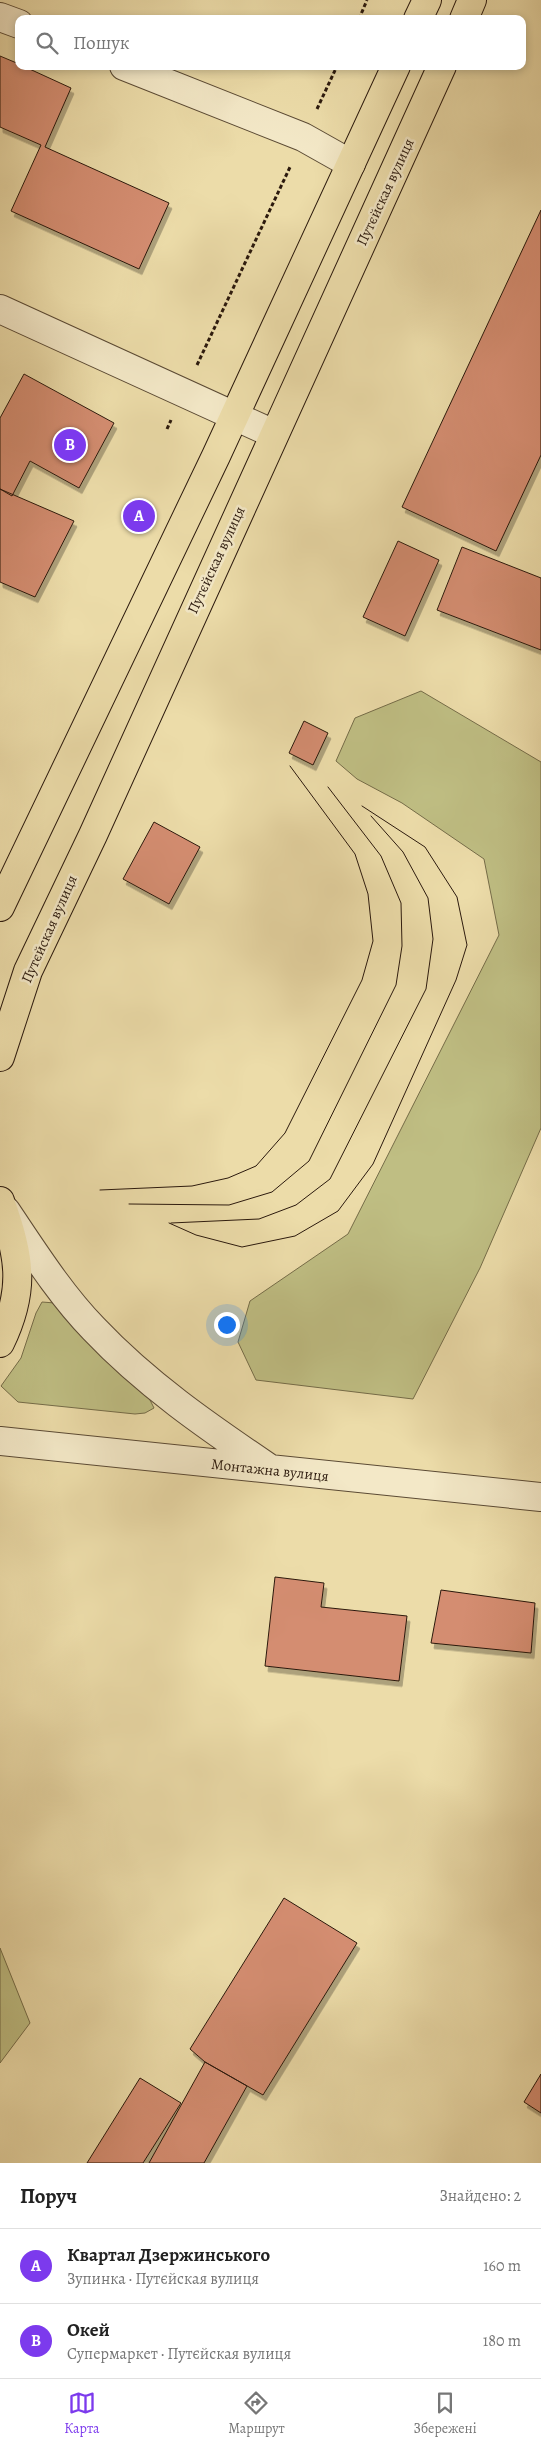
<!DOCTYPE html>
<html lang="uk">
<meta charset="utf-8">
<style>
body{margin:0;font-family:Alegreya,serif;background:#f6f6f6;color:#222}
.you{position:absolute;left:226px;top:1324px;width:18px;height:18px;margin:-12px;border:4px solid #fff;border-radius:50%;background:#1a73e8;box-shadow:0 0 0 8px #1a73e833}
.badge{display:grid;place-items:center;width:32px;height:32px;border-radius:50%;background:#7c3aed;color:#fff;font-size:16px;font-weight:700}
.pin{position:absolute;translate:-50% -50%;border:2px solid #fff;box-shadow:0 1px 5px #0006}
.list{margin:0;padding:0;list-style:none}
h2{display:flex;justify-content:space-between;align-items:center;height:65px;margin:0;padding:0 20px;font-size:21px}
h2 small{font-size:16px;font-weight:400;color:#767676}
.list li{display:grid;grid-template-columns:32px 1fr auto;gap:15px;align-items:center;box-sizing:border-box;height:75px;padding:0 20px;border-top:1px solid #e0e0e0}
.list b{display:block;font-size:19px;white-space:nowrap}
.list p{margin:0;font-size:16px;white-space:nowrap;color:#767676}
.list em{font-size:16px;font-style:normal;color:#767676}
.icon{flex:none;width:28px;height:28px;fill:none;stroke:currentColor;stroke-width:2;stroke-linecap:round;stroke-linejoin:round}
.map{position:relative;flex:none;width:541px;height:2163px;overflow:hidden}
.search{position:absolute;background:#fff;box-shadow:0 2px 8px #0003;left:15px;right:15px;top:15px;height:55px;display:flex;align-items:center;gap:12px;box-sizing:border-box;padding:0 18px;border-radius:10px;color:#767676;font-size:19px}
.sheet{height:215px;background:#fff}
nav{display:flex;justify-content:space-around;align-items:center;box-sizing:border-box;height:70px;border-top:1px solid #e0e0e0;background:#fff;font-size:14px;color:#767676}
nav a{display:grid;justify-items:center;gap:2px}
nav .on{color:#7c3aed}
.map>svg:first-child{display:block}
</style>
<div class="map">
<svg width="541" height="2163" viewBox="0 0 541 2163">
<defs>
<filter id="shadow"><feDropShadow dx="3" dy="5.5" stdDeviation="0" flood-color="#0004"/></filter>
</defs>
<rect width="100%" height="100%" fill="#ecdca9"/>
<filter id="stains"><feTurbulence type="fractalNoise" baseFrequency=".004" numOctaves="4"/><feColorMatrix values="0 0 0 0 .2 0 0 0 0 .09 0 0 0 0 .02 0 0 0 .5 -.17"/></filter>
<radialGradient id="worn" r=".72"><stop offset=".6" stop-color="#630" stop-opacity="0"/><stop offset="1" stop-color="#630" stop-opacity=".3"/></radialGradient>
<!-- green -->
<path fill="#bfbe83" stroke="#756c48" d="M421 691 541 762V1128L480 1268 413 1399 256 1380 238 1342 250 1301 348 1234 499 935 484 859 402 803 357 779 336 761 355 718Z
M42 1302 55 1303 148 1396 154 1408 145 1413 135 1414 18 1402 1 1386 21 1358 36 1313Z
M0 1948 30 2023 0 2063Z"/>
<!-- building -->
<path fill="#d48d71" stroke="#2b190d" filter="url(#shadow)" d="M0 56 19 64V66H23L71 88 45 147 169 203 139 269 11 211 41 145 0 127Z
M541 210V455L496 551 402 507Z
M24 374 114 423 79 488 30 461 12 496 0 489V418Z
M0 489 74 521 35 597 0 582Z
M398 541 439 560 405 636 363 617Z
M462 547 541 578V650L437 610Z
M304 721 328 733 313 765 289 753Z
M154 822 200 847 169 904 123 879Z
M275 1577 324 1583 321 1607 407 1616 399 1681 265 1666Z
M441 1590 535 1603 531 1653 431 1643Z
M284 1898 357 1943 263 2095 205 2062 190 2049Z
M205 2062 247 2086 204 2163H149Z
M541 2074V2113L524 2102Z
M140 2078 181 2103 143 2163H87Z"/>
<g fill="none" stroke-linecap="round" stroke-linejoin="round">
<!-- minor casing -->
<g stroke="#5b4a34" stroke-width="30">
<path id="minor" d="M0 17 19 24
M124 66 303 137 351 164
M0 309 274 434
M6 1211C33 1251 60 1294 94 1329 146 1384 207 1426 269 1468
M0 1441 541 1497"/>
</g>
<!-- major casing -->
<g stroke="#2b190d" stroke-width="30">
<path id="major" d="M418 19 427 0
M464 19 472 0
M0 907 216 456 396 66
M0 1057 28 971 93 835 442 66
M0 1201C20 1255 26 1290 0 1343"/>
</g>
<!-- path -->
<path stroke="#2b190d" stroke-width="3" stroke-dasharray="4 2.5" stroke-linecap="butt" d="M359 19 367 0
M317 109 337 66
M197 365 291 165
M167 429 171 420"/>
<!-- minor -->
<use href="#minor" stroke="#f3e8c7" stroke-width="28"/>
<!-- major -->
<use href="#major" stroke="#ecdca9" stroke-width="28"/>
<!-- tram -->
<path stroke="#2b190d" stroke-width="1" d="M100 1190 192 1186 228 1178 256 1166 285 1133 362 980 373 941 368 894 355 854 290 766
M129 1204 229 1205 272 1192 309 1161 396 985 402 946 401 903 381 856 328 787
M169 1223 196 1235 242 1247 295 1236 338 1211 373 1164 456 980 467 945 457 897 425 847 362 806
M171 1223 259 1219 296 1205 330 1179 426 989 433 939 428 898 403 852 371 816"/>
</g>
<g text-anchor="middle" stroke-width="5" stroke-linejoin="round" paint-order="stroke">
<!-- street labels -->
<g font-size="15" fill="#2b190d" stroke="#f3e8c7">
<text transform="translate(385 192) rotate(-65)" y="5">Путєйская вулиця</text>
<text transform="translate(216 560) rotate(-65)" y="5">Путєйская вулиця</text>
<text transform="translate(49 929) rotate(-66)" y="5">Путєйская вулиця</text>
<text transform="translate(270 1470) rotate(6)" y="5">Монтажна вулиця</text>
</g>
</g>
<rect width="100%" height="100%" filter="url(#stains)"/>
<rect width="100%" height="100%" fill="url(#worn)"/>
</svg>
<div class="you"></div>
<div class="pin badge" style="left:139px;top:516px">A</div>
<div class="pin badge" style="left:70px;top:445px">B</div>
<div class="search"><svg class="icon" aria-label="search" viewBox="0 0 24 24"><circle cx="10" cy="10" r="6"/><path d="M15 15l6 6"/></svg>Пошук</div>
</div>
<section class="sheet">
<h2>Поруч<small>Знайдено: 2</small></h2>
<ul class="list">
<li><span class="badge">A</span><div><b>Квартал Дзержинського</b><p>Зупинка · Путєйская вулиця</p></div><em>160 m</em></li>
<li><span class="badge">B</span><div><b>Окей</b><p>Супермаркет · Путєйская вулиця</p></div><em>180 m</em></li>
</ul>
</section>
<nav>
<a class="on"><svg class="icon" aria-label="map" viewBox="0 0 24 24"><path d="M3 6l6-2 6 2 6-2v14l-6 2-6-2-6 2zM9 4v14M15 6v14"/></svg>Карта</a>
<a><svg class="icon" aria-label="directions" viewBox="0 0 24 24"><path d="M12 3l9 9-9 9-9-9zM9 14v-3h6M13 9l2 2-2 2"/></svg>Маршрут</a>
<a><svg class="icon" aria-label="saved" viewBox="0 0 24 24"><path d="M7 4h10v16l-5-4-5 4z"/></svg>Збережені</a>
</nav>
